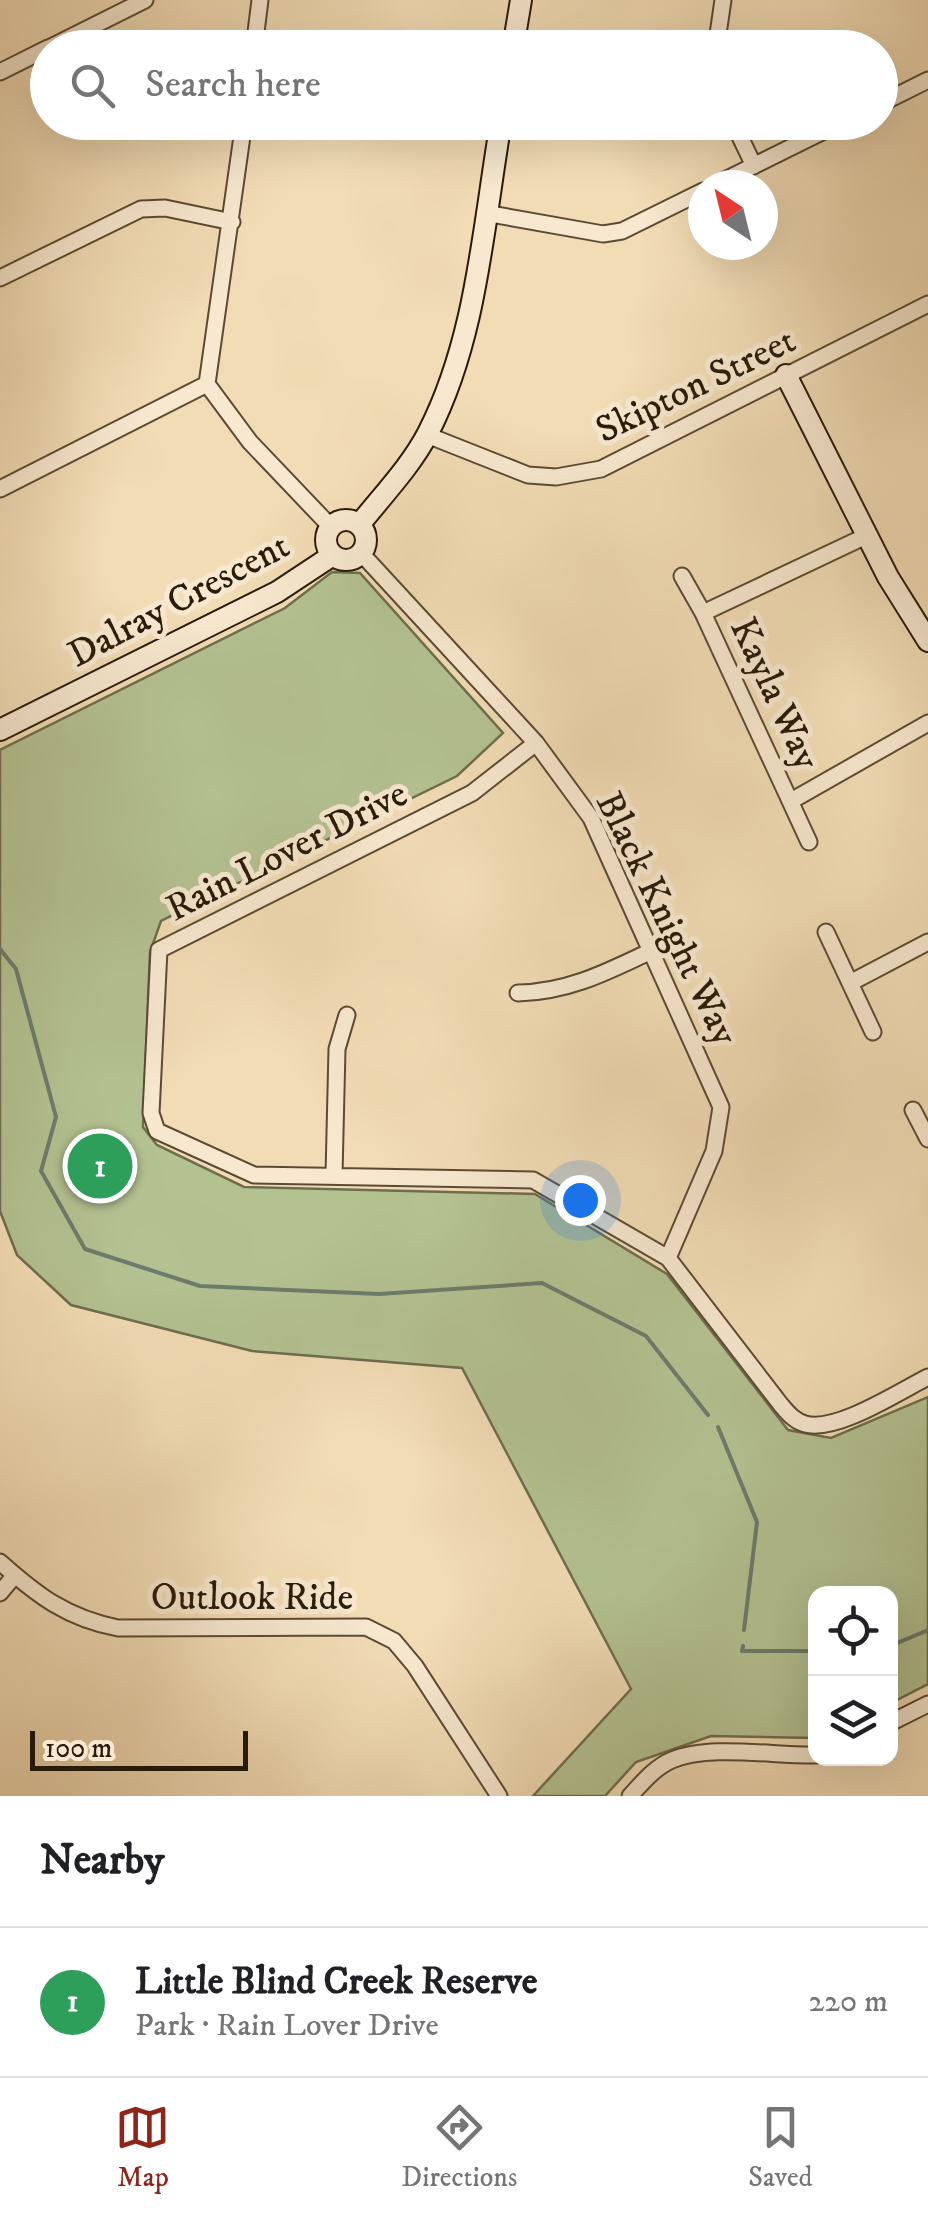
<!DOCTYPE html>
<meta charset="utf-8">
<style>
body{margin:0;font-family:"IM FELL DW Pica",serif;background:#f6f6f6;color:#202124}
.controls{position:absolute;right:30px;bottom:30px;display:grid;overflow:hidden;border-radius:20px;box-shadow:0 10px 40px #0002}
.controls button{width:90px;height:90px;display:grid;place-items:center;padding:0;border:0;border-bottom:2px solid #e0e0e0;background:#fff;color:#202124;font:50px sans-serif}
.compass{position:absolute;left:688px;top:170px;width:90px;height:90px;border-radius:50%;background:#fff;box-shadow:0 10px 40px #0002;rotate:325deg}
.scale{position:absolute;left:30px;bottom:25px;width:218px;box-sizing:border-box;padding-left:10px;border:5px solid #291b09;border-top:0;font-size:28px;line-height:35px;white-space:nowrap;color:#291b09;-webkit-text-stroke:8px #f7e8cf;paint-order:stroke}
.you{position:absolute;left:580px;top:1200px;width:35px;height:35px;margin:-25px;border:8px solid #fff;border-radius:50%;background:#1a73e8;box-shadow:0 0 0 15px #1a73e833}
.badge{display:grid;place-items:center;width:65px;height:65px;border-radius:50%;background:#8f2418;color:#fff;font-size:32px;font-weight:700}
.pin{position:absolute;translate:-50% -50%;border:5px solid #fff;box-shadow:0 2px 10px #0006}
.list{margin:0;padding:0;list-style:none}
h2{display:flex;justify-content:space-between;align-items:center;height:130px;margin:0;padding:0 40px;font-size:42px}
h2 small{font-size:32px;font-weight:400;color:#757577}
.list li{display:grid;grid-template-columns:65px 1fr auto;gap:30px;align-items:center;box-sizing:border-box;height:150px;padding:0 40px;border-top:2px solid #e0e0e0}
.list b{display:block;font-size:38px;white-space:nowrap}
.list p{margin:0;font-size:32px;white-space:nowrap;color:#757577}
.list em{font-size:32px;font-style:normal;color:#757577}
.icon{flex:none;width:55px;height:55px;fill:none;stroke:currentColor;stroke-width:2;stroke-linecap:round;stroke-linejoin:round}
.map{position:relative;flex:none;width:928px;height:1796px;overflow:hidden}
.search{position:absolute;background:#fff;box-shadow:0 10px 40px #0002;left:30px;right:30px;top:30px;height:110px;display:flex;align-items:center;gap:25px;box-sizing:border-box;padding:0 35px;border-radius:55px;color:#757577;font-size:38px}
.sheet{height:280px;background:#fff}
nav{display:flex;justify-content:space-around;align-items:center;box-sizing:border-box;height:140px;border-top:2px solid #e0e0e0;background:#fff;font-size:28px;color:#757577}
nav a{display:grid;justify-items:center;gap:5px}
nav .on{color:#8f2418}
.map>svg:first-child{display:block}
</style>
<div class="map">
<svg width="928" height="1796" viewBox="0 0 928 1796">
<rect width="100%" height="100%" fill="#f2dcb5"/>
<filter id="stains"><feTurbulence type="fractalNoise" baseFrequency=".002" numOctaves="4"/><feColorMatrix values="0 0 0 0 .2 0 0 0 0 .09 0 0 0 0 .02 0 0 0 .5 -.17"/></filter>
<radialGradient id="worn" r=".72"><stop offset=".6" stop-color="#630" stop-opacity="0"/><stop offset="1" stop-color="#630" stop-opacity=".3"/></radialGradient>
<!-- green -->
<path fill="#b4c292" stroke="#6e6e4e" stroke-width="2.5" d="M332 572 360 573 503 733 457 776 161 921 150 952 143 1127 157 1145 244 1187 535 1194 667 1274 788 1430 831 1438 928 1397V1684L891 1703 890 1594H816L815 1738 711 1736 636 1762 605 1796H533L631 1689 462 1368 252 1351 71 1305 17 1255 0 1211V750L285 608Z"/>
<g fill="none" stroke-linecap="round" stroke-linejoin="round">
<!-- stream -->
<path stroke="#6d7c6c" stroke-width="4" d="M0 949 16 969 56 1117 41 1171 85 1249 200 1286 379 1294 542 1283 646 1336 708 1415
M718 1427 757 1522 744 1630
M743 1646 742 1651H816
M890 1646 928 1630"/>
<!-- street casing -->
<g stroke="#5b4b34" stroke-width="19">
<path id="street" d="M49 48 145 0
M254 48 260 0
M716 48 723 0
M0 72 48 48
M880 104 928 80
M733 122 754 166
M715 185 842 122
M485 213 603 234 622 231 703 191
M0 278 141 209 165 208 232 222
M207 384 244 122
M427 435 528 475 556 477 601 469 928 304
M0 489 207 384 250 442 331 527
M361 553 536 743 591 818 721 1107 714 1151 668 1258
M682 576 703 613 809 842
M703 613 866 536
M536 743 472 793 159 950 151 1113 157 1131 254 1175 533 1180 668 1258 781 1405C788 1413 794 1421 805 1424 836 1433 900 1391 928 1377
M791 801 928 723
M826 932 873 1032
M850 983 928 942
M518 993C568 992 607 972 651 951
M913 1110 928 1139
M334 1175 337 1049 347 1015
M0 1562C38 1596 67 1618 118 1628L366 1627 394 1641 415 1666 499 1796
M0 1593 15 1575
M890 1723 928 1704
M630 1796C642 1783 655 1767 672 1760 709 1744 774 1756 816 1755"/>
</g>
<!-- secondary casing -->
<g stroke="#291b09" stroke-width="24">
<path id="secondary" d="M513 48 521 0
M786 375 888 577 928 641
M326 540a20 20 0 1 1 40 0a20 20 0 1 1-40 0Z
M359 525C382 496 411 466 428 433 477 338 483 226 501 122
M0 730 277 592 333 555"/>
</g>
<!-- street -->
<use href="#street" stroke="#f7e8cf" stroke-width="15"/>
<!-- secondary -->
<use href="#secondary" stroke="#f7e8cf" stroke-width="20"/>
</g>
<g text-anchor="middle" stroke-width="10" stroke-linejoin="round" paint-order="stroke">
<!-- street labels -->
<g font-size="38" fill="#291b09" stroke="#f7e8cf">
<text transform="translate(695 384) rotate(-26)" y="13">Skipton Street</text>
<text transform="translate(178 599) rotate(-28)" y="13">Dalray Crescent</text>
<text transform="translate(776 693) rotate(65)" y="13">Kayla Way</text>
<text transform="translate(286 850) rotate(-27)" y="13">Rain Lover Drive</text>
<text transform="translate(668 918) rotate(64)" y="13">Black Knight Way</text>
<text x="252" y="1609">Outlook Ride</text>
</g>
</g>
<rect width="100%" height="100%" filter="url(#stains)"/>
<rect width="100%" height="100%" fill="url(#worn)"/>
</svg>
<div class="controls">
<button><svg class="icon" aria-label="locate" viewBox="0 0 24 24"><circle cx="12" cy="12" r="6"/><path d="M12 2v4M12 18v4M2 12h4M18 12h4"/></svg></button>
<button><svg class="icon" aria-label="layers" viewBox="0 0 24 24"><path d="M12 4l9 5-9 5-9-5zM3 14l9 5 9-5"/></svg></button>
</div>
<svg class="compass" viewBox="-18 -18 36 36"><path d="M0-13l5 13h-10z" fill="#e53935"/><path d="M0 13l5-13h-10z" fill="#757577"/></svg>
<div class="scale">100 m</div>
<div class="you"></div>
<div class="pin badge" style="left:100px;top:1166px;background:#2e9e5b">1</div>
<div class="search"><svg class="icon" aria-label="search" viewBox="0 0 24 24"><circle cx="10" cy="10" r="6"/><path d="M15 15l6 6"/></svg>Search here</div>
</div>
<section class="sheet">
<h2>Nearby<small></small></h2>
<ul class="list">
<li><span class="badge" style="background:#2e9e5b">1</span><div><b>Little Blind Creek Reserve</b><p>Park · Rain Lover Drive</p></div><em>220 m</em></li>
</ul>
</section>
<nav>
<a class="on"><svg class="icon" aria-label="map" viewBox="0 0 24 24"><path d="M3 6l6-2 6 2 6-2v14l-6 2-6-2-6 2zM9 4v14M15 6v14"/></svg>Map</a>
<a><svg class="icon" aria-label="directions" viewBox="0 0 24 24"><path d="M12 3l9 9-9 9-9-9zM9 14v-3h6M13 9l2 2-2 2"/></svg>Directions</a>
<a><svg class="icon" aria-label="saved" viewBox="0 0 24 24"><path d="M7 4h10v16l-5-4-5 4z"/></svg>Saved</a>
</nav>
